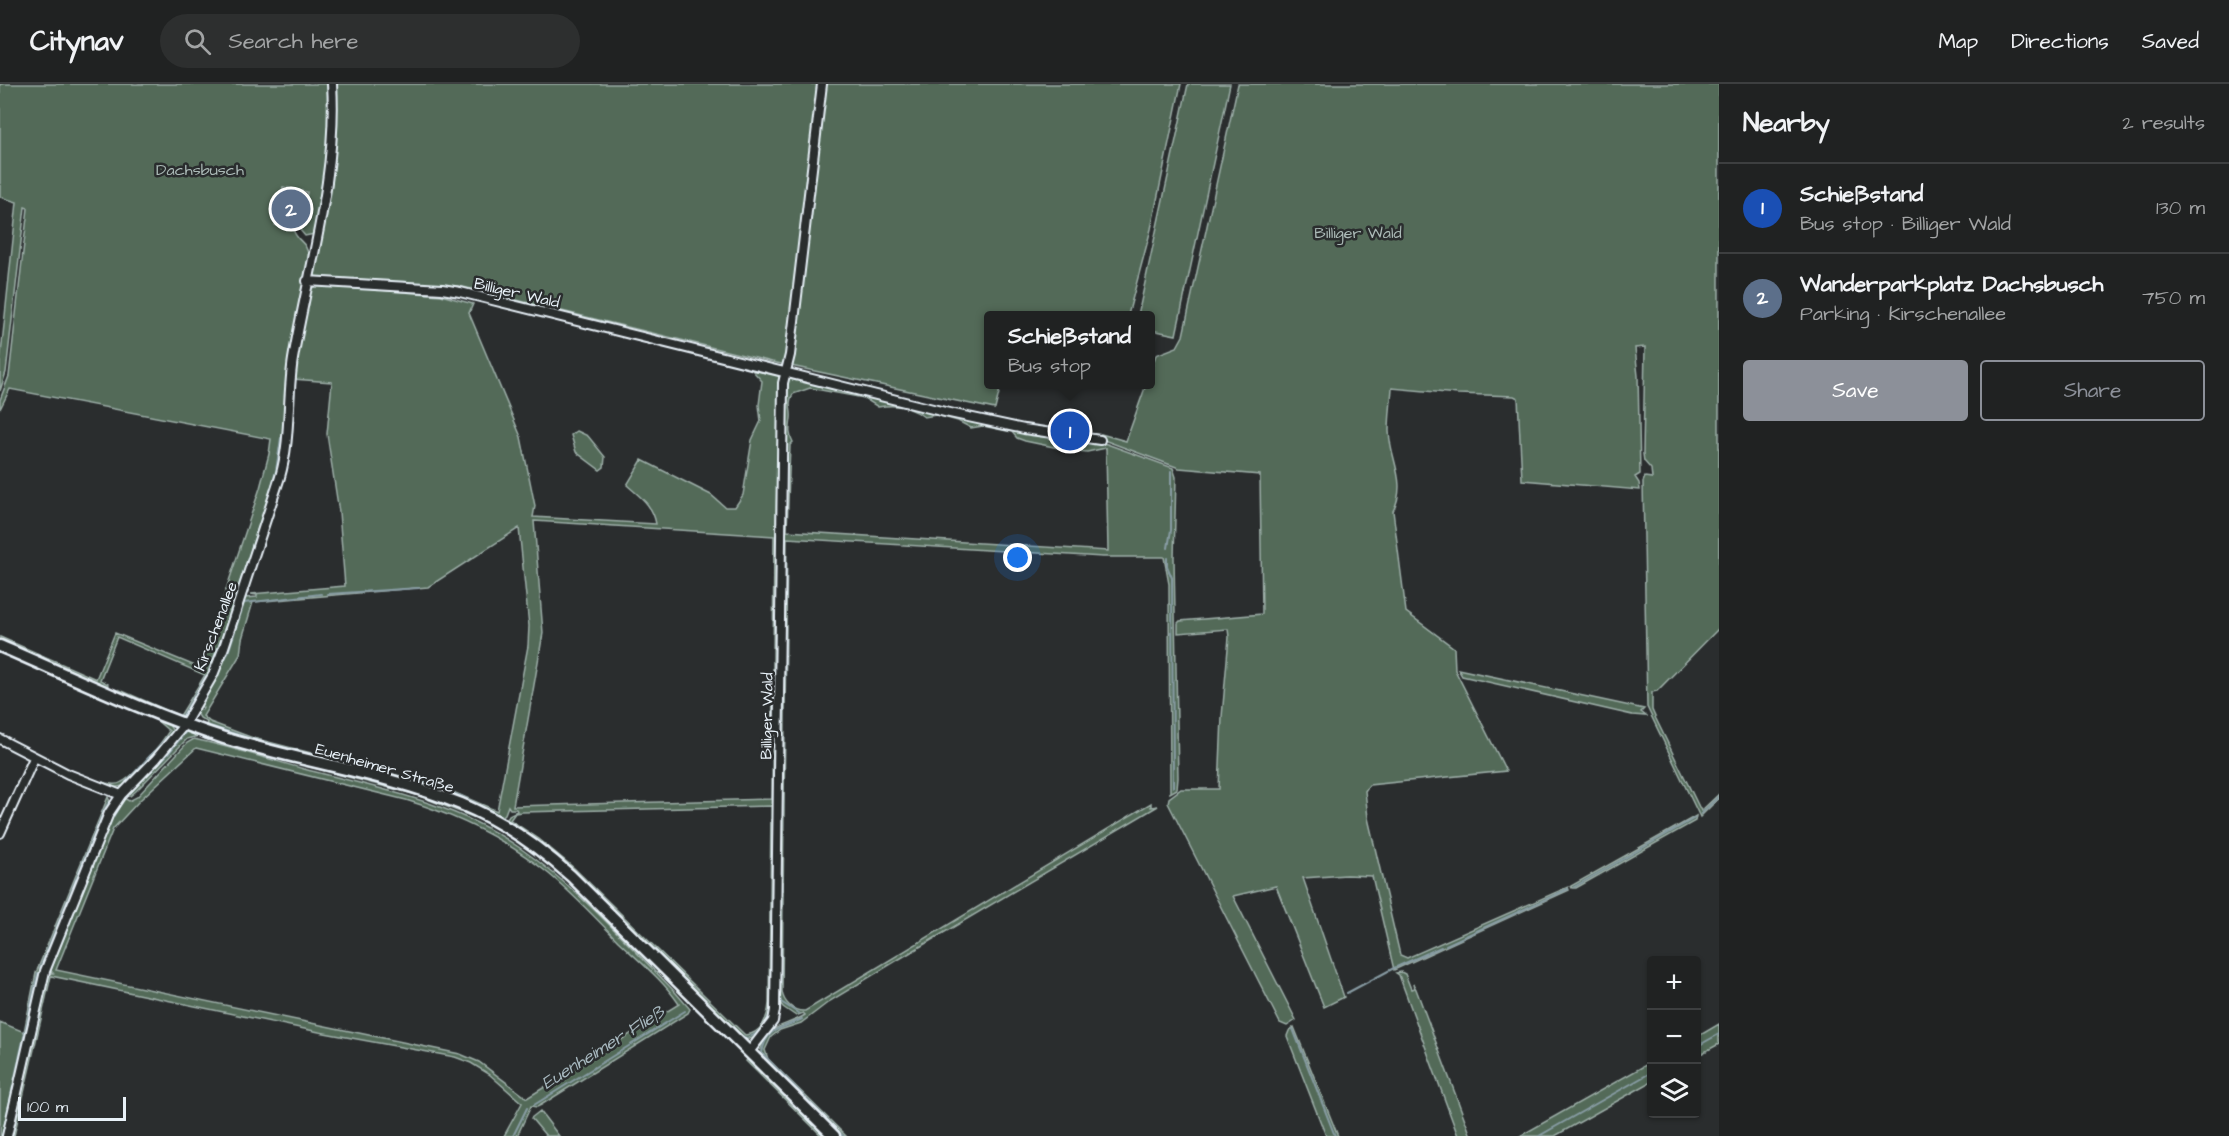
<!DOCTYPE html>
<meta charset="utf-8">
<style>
body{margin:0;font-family:"Architects Daughter",sans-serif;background:#2d2f2f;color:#f1f3f6}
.controls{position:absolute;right:18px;bottom:18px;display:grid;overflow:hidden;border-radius:6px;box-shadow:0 2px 4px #0004}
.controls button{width:54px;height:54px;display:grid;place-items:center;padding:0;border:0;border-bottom:2px solid #3d3f40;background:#202222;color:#f1f3f6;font:30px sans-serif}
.scale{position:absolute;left:18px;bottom:15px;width:108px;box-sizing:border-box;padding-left:6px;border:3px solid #e8f1f8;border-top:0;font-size:16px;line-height:21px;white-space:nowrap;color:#e8f1f8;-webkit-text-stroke:4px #2a2d2e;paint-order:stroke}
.you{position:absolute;left:1018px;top:474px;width:21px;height:21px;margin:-15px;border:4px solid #fff;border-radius:50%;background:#1a73e8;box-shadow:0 0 0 9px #1a73e833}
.badge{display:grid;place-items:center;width:39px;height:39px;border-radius:50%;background:#8c9099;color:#fff;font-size:20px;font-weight:700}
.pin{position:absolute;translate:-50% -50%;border:3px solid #fff;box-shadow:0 2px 6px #0006}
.popup{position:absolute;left:984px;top:227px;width:171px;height:78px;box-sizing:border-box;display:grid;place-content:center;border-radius:6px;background:#202222;filter:drop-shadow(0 2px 4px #0005);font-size:20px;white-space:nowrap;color:#a2a4a5}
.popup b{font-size:22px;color:#f1f3f6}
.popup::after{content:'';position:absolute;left:50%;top:100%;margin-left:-12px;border:12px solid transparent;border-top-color:#202222}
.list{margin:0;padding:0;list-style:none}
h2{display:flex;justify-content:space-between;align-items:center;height:78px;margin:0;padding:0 24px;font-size:26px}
h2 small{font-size:20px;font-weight:400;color:#a2a4a5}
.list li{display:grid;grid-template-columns:39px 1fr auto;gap:18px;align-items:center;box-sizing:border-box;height:90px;padding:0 24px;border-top:2px solid #3d3f40}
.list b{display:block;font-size:22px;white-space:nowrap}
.list p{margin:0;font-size:20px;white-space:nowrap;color:#a2a4a5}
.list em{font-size:20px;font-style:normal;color:#a2a4a5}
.actions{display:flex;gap:12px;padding:18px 24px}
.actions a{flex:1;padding:14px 0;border:2px solid #8c9099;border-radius:6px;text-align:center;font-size:21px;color:#8c9099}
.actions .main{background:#8c9099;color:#fff}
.icon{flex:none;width:33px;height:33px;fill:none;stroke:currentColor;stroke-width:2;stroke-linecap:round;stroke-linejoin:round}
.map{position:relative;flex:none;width:1719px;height:1052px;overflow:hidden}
header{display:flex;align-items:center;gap:36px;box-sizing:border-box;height:84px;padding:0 30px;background:#202222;border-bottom:2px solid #3d3f40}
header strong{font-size:28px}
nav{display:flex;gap:33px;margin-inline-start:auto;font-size:21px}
.search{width:420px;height:54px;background:#2d2f2f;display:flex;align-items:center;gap:15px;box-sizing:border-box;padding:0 21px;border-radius:33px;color:#a2a4a5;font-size:22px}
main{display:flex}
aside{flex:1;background:#202222}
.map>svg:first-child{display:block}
</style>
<header>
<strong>Citynav</strong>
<div class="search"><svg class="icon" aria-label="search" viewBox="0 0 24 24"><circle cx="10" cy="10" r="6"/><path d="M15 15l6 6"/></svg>Search here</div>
<nav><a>Map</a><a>Directions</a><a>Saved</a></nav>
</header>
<main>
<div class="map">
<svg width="1719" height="1052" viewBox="0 0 1719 1052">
<rect width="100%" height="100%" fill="#2a2d2e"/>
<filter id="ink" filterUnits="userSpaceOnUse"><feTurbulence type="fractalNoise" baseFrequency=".0167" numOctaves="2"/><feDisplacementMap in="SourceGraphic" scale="12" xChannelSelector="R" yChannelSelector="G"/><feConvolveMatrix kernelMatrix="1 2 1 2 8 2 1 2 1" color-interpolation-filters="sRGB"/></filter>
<g filter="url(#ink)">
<!-- green -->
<path fill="#526b59" stroke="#9daea8" stroke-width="1.5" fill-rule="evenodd" d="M0 0H329C329 53 324 99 314 150L305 152 300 146 307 108 283 103 275 141 293 145C297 159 307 156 309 174L285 308 284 361 280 385 220 567 210 589 183 633 179 634 122 610 120 606 180 632 205 591 117 553 100 596 108 600 106 603 66 586V583L62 581 58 583 0 557V553L96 595 115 549 200 584 260 404 269 370 271 355 10 305 0 325V316L9 292 28 124 25 123 6 288 0 307V279L17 118 0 113Z
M334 0H1181L1151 145 1128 231 989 232V300L1001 301 995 325 772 278 459 202 312 195 326 118Z
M1188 0H1230L1176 251 1151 246V232L1138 231Z
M1238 0H1719V544L1657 607 1652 608V626L1656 635 1701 727 1719 710V714L1700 733 1647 623 1643 398 1645 393 1652 394 1651 385 1644 377 1643 370 1645 263 1635 264 1638 292 1640 390 1635 393 1639 399 1640 406 1522 396 1518 314 1514 312 1458 310 1392 304C1391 318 1389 333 1389 347 1390 376 1408 398 1393 427L1406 528 1454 564 1455 586 1506 687 1369 701 1365 707 1368 734 1400 871 1407 874 1568 803 1569 806 1394 886 1372 792 1346 791 1303 794 1344 913 1324 923 1276 802 1233 812 1296 936 1287 942 1280 939 1168 719 1169 714 1181 705H1219L1222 633 1229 553 1228 545 1178 549V539L1180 537 1262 530 1260 391 1179 384 1101 355V350L1126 357 1146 301 1151 300V285L1156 271 1177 263 1183 252Z
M318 201 441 211 473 220 469 229 521 353 535 422 533 433 656 440C653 421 640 413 627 401L642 376 711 411 725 423H735L743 411 752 356 761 337 759 321 762 297 752 286 779 291 776 445 779 446 771 933 757 953 745 956 506 738 509 731 517 727 516 725H510L508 722 505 730 500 734 424 702 423 699 418 701 234 652 206 642 207 638 200 634 195 626 197 625 202 626 203 624 199 621 244 514 257 513V511L251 510 345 502 339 428 327 350 332 298 293 295 310 205ZM534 437 774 452 772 715 513 722 543 549ZM519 444 529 542 528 562 497 727 439 702 253 654 210 638 203 632 240 571 242 555 253 518 428 503ZM771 722 769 919C768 933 762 950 745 951L574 784 539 755 510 736 515 729 522 728Z
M792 293 1014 345 1107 360 1173 384 1176 393 1174 474 1178 694 1177 705 1170 709 1169 500 1164 473H1103L787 454 782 907C783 918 793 928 805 927L1151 719V723L1158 722 896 877 830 917 801 939 780 946 771 953 765 966 768 975 846 1052H840L763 976 760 969C765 939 785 944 805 931L803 929 796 932 783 923 778 916 785 306 788 295ZM810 304 864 314 878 323C894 320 911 322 924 333L936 331 958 337 971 344 983 342 1012 348 1017 354 1025 357 1068 366 1087 368 1106 364 1108 467 787 447 790 361 793 358C788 349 790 344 791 334 792 325 787 320 793 310Z
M577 347 588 352 605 373 604 383 600 386 576 368 571 351Z
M0 568 168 639 172 646 171 654 130 699C120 704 112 705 103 698 110 700 116 702 122 698 136 691 161 660 169 647L155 635Z
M1458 585 1644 625 1641 628 1646 632 1632 631 1462 592Z
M185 646 198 652 187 655 136 707 130 712H126Z
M203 652 421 710 473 730 513 752 569 795 693 920V922L572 800 524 761 483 737 417 711 233 663 205 655Z
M194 655C231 663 268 675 304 685 378 704 456 719 520 764 578 804 627 859 676 909L690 925 688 929 541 1021 537 1023 531 1022 517 1052H504L522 1019 489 990 471 979 455 973 319 948 51 892 14 1052H10L48 889H53L49 885 112 729 122 713 129 717 137 713 187 659ZM196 664 406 716C458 732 506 755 549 790 573 810 596 834 618 857 639 877 663 896 679 920L527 1014 479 978 460 970 56 886 113 745 140 716Z
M108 713 111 720 47 874 5 1052H0V938L24 948 36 889Z
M1696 732 1695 737 1576 804H1572L1571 802Z
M1401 888 1405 890 1411 905 1414 904 1413 900 1416 905 1471 1052H1458L1399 891 1396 889Z
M1719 940V960L1697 972V953Z
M1294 943 1338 1052H1326L1287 952 1289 947Z
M748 975 828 1052H822L746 977Z
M1651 978V998L1642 1003 1555 1052H1520Z
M540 1027 559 1052H546L531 1034Z"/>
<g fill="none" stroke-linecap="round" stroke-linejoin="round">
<!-- stream -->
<path stroke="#889ca4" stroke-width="2" d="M786 456 780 914 781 918 798 929
M1168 464 1171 446V387
M777 470V452
M1167 474V482L1172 494 1173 703
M328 510 419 504
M776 572V547
M209 586 220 559 269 412 276 387 281 354
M206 610 228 569 244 519 321 510
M183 631 206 592
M210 642 252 655 420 698
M126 698 170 650
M425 699 461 712 495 729
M128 710 169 669 185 649
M774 715 775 622
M1701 730 1719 712
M1574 803 1695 734
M772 827 773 722
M1446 861 1568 805
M40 884 104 726 109 718
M51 885 110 738 123 716
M1347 909 1392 885 1441 863
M771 918 772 832
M802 935C783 945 766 942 762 969L843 1052
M1293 945 1335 1052
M742 952 746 954C759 951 768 940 770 926
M1696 963 1719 950
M534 1021 685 927
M2 1052 38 889
M12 1052 48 893
M513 1052 527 1024
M1539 1052 1652 988"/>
<!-- minor casing -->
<g stroke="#e8f1f8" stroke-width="12">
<path id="minor" d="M307 197 442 205 460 208 945 328 1024 345 1100 356
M0 655 68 690 121 711
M0 749 34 674
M749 968 773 937 775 926 783 299 790 271 822 0
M7 1052 45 887 109 729 121 711 156 675 184 641 213 591 224 563 280 393C291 355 287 314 293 275 308 186 338 90 332 0"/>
</g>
<!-- major casing -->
<g stroke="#e8f1f8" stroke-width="15">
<path id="major" d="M0 562C74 594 147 629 224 654 302 678 385 689 461 720 502 737 538 762 571 792L834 1052"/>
</g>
<!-- minor -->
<use href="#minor" stroke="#2a2d2e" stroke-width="8"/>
<!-- major -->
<use href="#major" stroke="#2a2d2e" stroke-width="10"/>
</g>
</g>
<g text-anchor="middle" stroke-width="5" stroke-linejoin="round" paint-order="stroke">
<!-- park labels -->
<g font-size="16" fill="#acbbb8" stroke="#2a2d2e">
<text x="200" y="91">Dachsbusch</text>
<text x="1358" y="154">Billiger Wald</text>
</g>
<!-- street labels -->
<g font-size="16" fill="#e8f1f8" stroke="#2a2d2e">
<text transform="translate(517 208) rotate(13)" y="6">Billiger Wald</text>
<text transform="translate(215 542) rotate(-69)" y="6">Kirschenallee</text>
<text transform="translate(766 632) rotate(-89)" y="6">Billiger Wald</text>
<text transform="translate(385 683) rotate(16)" y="6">Euenheimer Straße</text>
</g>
<!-- water labels -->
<g font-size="18" font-style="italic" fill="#a8b9c0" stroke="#2a2d2e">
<text transform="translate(603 963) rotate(-32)" y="6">Euenheimer Fließ</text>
</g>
</g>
</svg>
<div class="controls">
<button>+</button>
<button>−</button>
<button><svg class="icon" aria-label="layers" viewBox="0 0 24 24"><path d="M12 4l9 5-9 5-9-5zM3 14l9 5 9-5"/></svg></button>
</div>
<div class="scale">100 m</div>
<div class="you"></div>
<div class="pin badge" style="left:1070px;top:347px;background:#1a4fb4">1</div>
<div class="popup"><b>Schießstand</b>Bus stop</div>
<div class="pin badge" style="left:291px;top:125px;background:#5c6f8a">2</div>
</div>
<aside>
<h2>Nearby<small>2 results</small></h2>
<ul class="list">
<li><span class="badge" style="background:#1a4fb4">1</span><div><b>Schießstand</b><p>Bus stop · Billiger Wald</p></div><em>130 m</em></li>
<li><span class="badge" style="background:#5c6f8a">2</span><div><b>Wanderparkplatz Dachsbusch</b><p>Parking · Kirschenallee</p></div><em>750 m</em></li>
</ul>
<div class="actions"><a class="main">Save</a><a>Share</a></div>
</aside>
</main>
